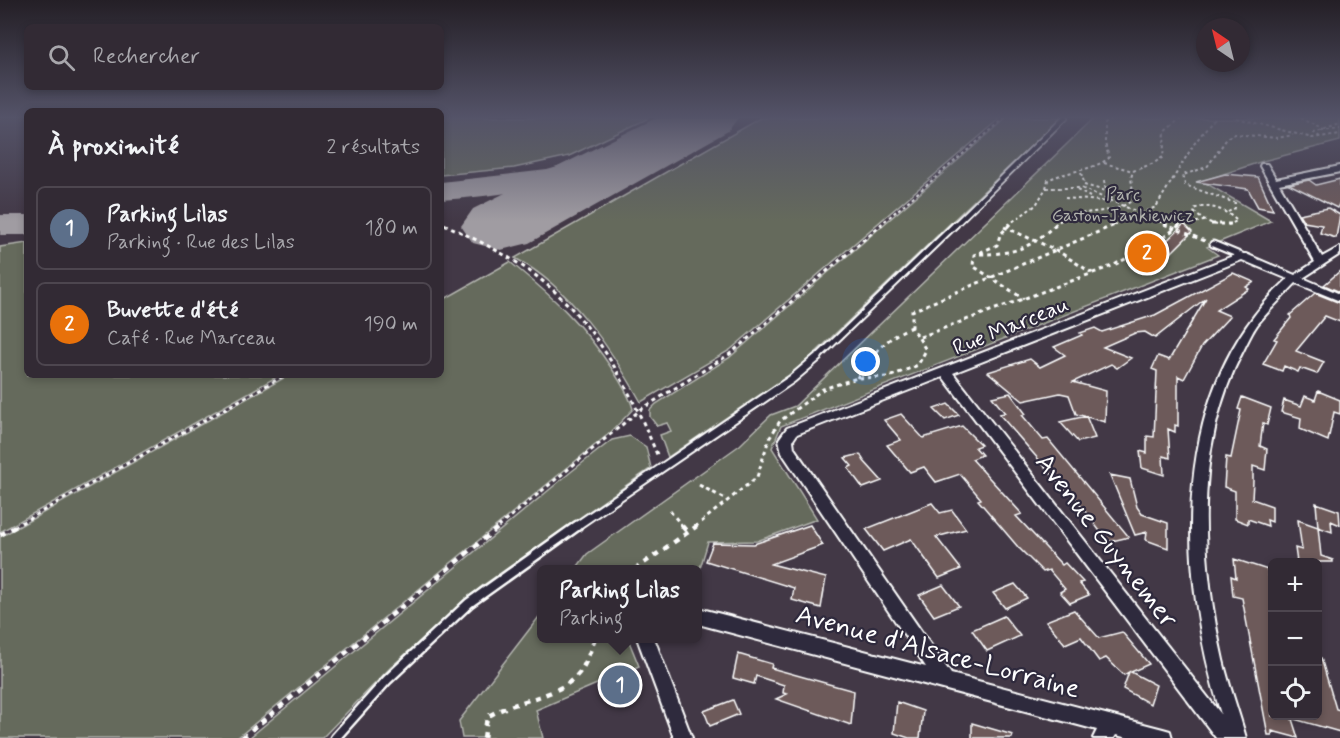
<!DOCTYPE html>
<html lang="fr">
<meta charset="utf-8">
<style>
body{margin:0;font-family:Mynerve,sans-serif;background:#3a323c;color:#f1f3f6}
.controls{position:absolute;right:18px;bottom:18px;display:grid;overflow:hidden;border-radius:9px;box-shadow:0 3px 9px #0003}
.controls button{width:54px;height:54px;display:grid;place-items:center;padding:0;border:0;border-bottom:2px solid #4d464f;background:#322a34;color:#f1f3f6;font:30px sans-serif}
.compass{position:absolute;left:1196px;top:18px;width:54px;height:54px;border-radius:50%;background:#322a34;box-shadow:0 3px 9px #0003;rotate:325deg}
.you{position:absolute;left:866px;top:362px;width:21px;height:21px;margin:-15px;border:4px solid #fff;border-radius:50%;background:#1a73e8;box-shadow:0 0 0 9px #1a73e833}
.badge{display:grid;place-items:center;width:39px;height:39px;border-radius:50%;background:#d6ab8b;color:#fff;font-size:20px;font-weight:700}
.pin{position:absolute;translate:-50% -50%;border:3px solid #fff;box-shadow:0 2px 6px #0006}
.popup{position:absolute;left:537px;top:565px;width:165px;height:78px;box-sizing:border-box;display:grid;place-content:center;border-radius:9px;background:#322a34;filter:drop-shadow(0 2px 4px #0005);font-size:20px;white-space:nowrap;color:#a8a7ac}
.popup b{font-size:22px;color:#f1f3f6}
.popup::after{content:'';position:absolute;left:50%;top:100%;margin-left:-12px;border:12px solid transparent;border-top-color:#322a34}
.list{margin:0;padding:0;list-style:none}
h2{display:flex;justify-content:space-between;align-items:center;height:78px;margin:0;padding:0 24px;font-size:26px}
h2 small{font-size:20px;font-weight:400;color:#a8a7ac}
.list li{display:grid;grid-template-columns:39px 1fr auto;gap:18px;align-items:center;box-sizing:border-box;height:84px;margin:0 12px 12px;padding:0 12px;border:2px solid #4d464f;border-radius:9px}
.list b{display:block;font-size:22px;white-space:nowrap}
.list p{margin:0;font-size:20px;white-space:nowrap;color:#a8a7ac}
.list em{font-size:20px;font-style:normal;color:#a8a7ac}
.icon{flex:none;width:33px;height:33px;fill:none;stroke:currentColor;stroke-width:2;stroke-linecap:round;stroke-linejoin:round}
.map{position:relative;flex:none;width:1340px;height:738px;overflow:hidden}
.search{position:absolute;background:#322a34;box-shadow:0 3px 9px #0003;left:24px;top:24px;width:420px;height:66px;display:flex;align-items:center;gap:15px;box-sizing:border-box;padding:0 21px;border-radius:9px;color:#a8a7ac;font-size:22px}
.panel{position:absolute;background:#322a34;box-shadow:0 3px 9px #0003;left:24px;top:108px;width:420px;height:270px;border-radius:9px}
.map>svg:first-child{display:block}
</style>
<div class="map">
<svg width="1340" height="738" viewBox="0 0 1340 738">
<rect width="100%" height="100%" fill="#423846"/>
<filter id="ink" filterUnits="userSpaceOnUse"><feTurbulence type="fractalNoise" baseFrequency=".0167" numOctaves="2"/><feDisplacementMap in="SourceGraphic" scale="12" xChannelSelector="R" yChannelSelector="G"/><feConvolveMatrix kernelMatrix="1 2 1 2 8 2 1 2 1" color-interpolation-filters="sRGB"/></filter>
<g filter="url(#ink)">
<!-- green -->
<path fill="#656a5c" stroke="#b2b4ae" stroke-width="1.5" d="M441 118H649L569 156 514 168 441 175Z
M761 118H1001L730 350 641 402C611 349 571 288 515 258Z
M1007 118H1060L812 356 789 375 668 457 660 435 671 431 667 423 657 426 650 417V410L656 404 729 358Z
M1094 118H1340V141L1263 161 1202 181 1271 221 1207 247 1218 255 781 426 772 448 817 519 757 541 708 542 698 575V570H575L587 554 740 445 771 415 795 406Z
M27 243V375H280L0 532V247Z
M510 262C553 297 583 324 614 372 621 384 630 396 633 409L611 432 237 738H0V537L289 375H441V301Z
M630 436 646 447 651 468 482 586 391 667 322 738H249L572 471 612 440Z
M542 613V638L628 639 639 666 536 710 543 738H462L459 721Z"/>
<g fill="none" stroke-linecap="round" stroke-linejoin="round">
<!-- taxiway -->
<path fill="#a09ca2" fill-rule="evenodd" d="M649 141 659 143 663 149 659 155C588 181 516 195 441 200V182L547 170Z
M0 215H27V235H0Z"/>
<!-- runway -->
<path fill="#a09ca2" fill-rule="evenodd" d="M656 118H738L728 131 529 243 501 250 473 243 461 226 473 209Z"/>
</g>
<!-- building -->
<path fill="#6d5a5a" stroke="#fff" stroke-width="1.5" d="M1225 174 1258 177 1273 210 1258 207 1248 189 1196 182Z
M1340 179V202L1337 208 1289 184 1309 180 1316 185Z
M1328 208 1340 215 1336 238 1320 233 1322 225 1304 222 1299 214Z
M1184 224 1192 232 1161 263 1155 260 1147 263 1133 255 1154 247 1158 249Z
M1340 271V292L1324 285Z
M1233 273 1254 282 1246 287 1249 289 1216 310 1230 316 1202 346 1184 379 1178 376V426L1175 425V432L1168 429 1170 458 1163 456 1164 475 1142 468 1140 451 1147 453V436L1154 437 1157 371 1152 369 1158 356 1169 360 1206 298 1155 338 1145 332 1135 333 1103 347 1131 358 1117 368 1111 364 1073 382 1106 391 1105 422 1076 414 1069 395 1060 393 1023 401 988 372 1030 359 1040 367 1065 355 1054 347 1082 335 1080 333 1095 328 1102 332 1155 315Z
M1315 293 1340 303V322L1325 316 1296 351 1324 362 1317 374 1300 368 1298 372 1284 366 1282 371 1263 364 1277 340 1274 339 1291 318 1290 315Z
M1318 391 1340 400V414L1334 412 1328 441 1300 429 1301 418 1281 412 1284 400 1301 406 1305 396 1315 400Z
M1010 393 1026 414 1022 415 1043 440 1048 439 1129 537 1108 542 1069 490 1066 491 999 414 1005 413 992 397Z
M1242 397 1271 408 1267 425 1263 423 1260 446 1267 449 1265 470 1253 466V481L1252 499 1272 506V522L1267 520 1268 526 1248 519V524L1235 519V491L1224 487 1226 457 1231 458 1241 410 1238 409Z
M948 404 959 415 945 420 934 409Z
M901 414 923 438 962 426 981 445 975 447 982 455 972 459 1022 514 1016 516 1062 565 1065 563 1083 582 1079 583 1089 595 1070 603 1060 592 1065 589 1049 570 1043 572 1018 547 978 500 981 499 960 474 936 482 924 467 910 472 887 445 901 440 884 420Z
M1086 416 1095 438 1078 442 1060 422Z
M860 454 864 461 882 481 863 488 848 468 852 466 845 458Z
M1110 475 1130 479 1137 507 1142 514 1168 523V548L1146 540 1147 532 1135 535Z
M932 503 940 513 952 510 966 529 936 537 961 569 939 578 911 539 883 551 866 529Z
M1316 503 1339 511 1340 525 1331 521 1332 532 1318 527Z
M1298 520 1318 527 1321 556 1333 560V562H1297L1295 548 1302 550Z
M810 525 823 545 771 564 826 578 821 608 792 600 794 588 706 561 713 543 754 544Z
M1234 559 1268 570 1270 588 1272 589V716H1291L1298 738 1272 731V735H1268L1242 598 1233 596 1231 576 1236 578Z
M1015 584 1027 598 1005 608 993 593Z
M943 585 959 606 934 616 919 595Z
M1074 610 1099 638 1122 632 1149 664 1131 672 1156 685 1150 704 1123 689 1129 672 1124 675 1106 658 1099 661 1081 637 1065 644 1046 621Z
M1004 616 1020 636 987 651 972 630Z
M738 654 772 664 771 668 854 691 851 725 776 699 787 694 783 693 784 685 756 676 754 684 733 678Z
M1321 658 1336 709 1340 710V732L1294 719V716H1317V659Z
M733 700 739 714 710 726 704 711Z
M897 702 923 711 920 738H909L894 733Z
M972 723 1013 735 1012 738H972Z"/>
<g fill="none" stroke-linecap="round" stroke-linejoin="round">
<!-- lane-far3 casing -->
<g stroke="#fff" stroke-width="8">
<path id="lane-far3" d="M955 225 1064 118"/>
</g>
<!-- lane-far2 casing -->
<g stroke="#fff" stroke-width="9">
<path id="lane-far2" d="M1213 244 1242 256
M816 359 956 224"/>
</g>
<!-- lane-far1 casing -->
<g stroke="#fff" stroke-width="11">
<path id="lane-far1" d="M575 527 792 379 818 357"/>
</g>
<!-- lane casing -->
<g stroke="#fff" stroke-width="13">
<path id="lane" d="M335 738 387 680 469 603 577 526"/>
</g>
<!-- street casing -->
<g stroke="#fff" stroke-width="4">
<path id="street" d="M1261 164H1267L1276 179 1340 166V172L1279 184 1322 257 1340 247V254L1303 278 1340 294V301L1296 283 1294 285C1282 298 1268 311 1257 325 1252 332 1248 341 1244 349 1194 443 1200 558 1223 660 1229 686 1239 712 1246 738H1216L943 377 797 434 793 440 794 448 951 674 1163 729 1170 731 1172 738H1128L1116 735 1114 738H1093L1097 730 698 624V608L926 667 782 453 779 439 787 428 1238 254H1246L1295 275 1315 262 1260 166ZM1242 260 1288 279C1168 387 1177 572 1221 714L953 373Z
M637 638H654L692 738H674Z"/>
</g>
<!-- path-far2 -->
<path stroke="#fff" stroke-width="2" stroke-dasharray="3 3" stroke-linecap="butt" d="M1236 118 1312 138 1340 134
M1301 118 1323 129
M1321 131 1340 129
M1320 137 1314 133 1340 124
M1104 163 1133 171
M1081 173 1085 185
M1104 180 1106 191
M1084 185 1106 191 1113 200
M1046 188 1048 180C1068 170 1090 172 1109 158L1105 143V122L1112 118
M1077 190 1090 197
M1065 198 1111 202
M1228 212 1235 208V203L1185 185 1183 175 1207 167 1228 137 1235 134 1277 138 1293 135
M441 222 447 225
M880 225 1005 118
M1008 225 1036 205 1046 188H1081L1168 225
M1054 225C1077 205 1110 219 1134 199L1131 178 1133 171 1154 163 1163 157 1165 132 1182 118
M1113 225 1156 207 1194 144 1214 118
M1178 225 1204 221
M1217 225 1203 220 1194 212 1196 208C1211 204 1226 210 1237 221L1228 225"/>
<!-- path-far1 -->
<path stroke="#fff" stroke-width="3" stroke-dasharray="4 4" stroke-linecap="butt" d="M444 224C477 240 511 256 540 279 597 324 631 391 658 457
M1010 224 1000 235 997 245 974 255 973 266 1024 299
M1164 224 1205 241
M1211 224H1233
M1004 227 1056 250 1092 273
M980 254C1016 254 1030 248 1056 224
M920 337 1112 266 1156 243 1181 224
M857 378C870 357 888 335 912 327
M699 485 729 501
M670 511 683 527
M14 527 285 375
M498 527 640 410 730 354 882 224
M695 527 757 477 769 439 780 421 823 389 857 378 889 377 918 365 926 350 912 327V311L1117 224"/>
<!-- path -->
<path stroke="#fff" stroke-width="4.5" stroke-dasharray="6 6" stroke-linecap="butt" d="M682 526 688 533
M0 535 17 526
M634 570 697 526
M242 738 500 526
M484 738 487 717C516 698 562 699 582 669 588 659 591 648 595 638"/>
<!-- lane-far3 -->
<use href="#lane-far3" stroke="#2f2a3d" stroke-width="4.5"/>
<!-- lane-far2 -->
<use href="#lane-far2" stroke="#2f2a3d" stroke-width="5"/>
<!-- lane-far1 -->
<use href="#lane-far1" stroke="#2f2a3d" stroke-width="7"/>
<!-- lane -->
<use href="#lane" stroke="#2f2a3d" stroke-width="8"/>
<!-- street -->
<use href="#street" fill="#2f2a3d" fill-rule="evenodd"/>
</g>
</g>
<!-- sky -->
<linearGradient id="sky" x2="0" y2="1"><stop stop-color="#241f26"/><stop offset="0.53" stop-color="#545368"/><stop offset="1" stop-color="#545368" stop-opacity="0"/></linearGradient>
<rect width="1340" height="221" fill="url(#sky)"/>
<g text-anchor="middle" stroke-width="4.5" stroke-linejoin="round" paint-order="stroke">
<!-- far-park labels -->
<g font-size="18" fill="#b2b4ae" stroke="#2f2a3d">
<text x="1123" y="200">Parc<tspan x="1123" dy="21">Gaston-Jankiewicz</tspan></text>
</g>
<!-- street labels -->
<g font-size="22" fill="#fff" stroke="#2f2a3d">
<text transform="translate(1010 325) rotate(-22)" y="8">Rue Marceau</text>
</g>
<!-- near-street labels -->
<g font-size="27" fill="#fff" stroke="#2f2a3d">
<text transform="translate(1107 540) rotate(52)" y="9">Avenue Guynemer</text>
<text transform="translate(938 651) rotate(15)" y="9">Avenue d'Alsace-Lorraine</text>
</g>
</g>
</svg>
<div class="controls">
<button>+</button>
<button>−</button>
<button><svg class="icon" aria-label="locate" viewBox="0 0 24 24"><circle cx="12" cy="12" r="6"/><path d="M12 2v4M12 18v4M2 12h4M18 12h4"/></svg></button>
</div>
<svg class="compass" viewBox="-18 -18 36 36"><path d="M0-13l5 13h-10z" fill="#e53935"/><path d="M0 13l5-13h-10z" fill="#a8a7ac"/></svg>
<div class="you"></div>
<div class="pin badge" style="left:620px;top:685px;background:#5c6f8a">1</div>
<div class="popup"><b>Parking Lilas</b>Parking</div>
<div class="pin badge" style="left:1147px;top:253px;background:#e8710a">2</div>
<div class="search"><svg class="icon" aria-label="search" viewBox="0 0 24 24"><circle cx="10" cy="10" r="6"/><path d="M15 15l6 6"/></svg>Rechercher</div>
<section class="panel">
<h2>À proximité<small>2 résultats</small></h2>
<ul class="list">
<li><span class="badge" style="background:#5c6f8a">1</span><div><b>Parking Lilas</b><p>Parking · Rue des Lilas</p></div><em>180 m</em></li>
<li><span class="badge" style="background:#e8710a">2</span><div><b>Buvette d'été</b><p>Café · Rue Marceau</p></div><em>190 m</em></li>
</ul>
</section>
</div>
